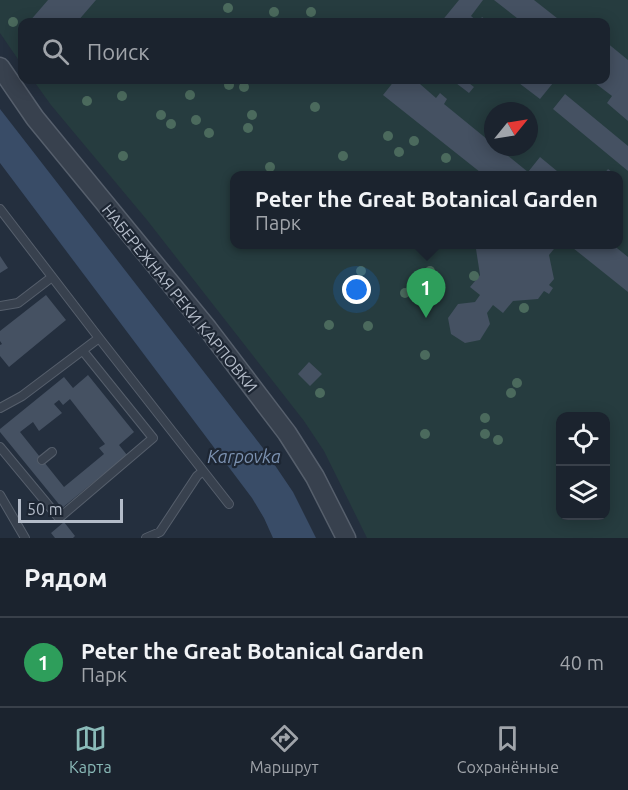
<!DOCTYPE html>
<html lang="ru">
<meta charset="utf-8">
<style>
body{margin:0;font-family:Ubuntu,sans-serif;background:#282f3a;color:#f1f3f6}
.controls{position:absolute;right:18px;bottom:18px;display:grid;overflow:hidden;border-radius:12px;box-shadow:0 3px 15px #0003}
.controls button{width:54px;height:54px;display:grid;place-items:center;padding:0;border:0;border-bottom:2px solid #39404a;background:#1b232e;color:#f1f3f6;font:30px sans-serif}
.compass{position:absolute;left:484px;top:102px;width:54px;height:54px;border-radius:50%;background:#1b232e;box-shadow:0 3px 15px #0003;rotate:60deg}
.scale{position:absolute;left:18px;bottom:15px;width:105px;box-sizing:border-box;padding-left:6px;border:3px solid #b4bcc9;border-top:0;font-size:16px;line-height:21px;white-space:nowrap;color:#b4bcc9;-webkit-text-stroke:4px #1d2633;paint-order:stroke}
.you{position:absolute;left:357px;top:290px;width:21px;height:21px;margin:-15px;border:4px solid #fff;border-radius:50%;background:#1a73e8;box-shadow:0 0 0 9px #1a73e833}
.badge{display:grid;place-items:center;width:39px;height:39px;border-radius:50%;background:#8bbbb9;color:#fff;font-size:20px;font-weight:700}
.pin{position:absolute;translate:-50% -50px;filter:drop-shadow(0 2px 3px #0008)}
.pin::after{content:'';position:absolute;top:32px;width:21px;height:18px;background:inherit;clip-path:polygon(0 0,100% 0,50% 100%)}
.popup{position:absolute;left:230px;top:171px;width:393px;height:78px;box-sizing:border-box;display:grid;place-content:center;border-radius:12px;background:#1b232e;filter:drop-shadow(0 2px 4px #0005);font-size:20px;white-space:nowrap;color:#a0a4aa}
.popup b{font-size:22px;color:#f1f3f6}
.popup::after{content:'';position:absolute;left:50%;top:100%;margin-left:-12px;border:12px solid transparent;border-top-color:#1b232e}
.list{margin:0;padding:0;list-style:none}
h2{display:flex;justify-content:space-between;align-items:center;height:78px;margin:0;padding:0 24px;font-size:26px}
h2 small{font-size:20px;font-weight:400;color:#a0a4aa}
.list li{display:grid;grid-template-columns:39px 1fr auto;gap:18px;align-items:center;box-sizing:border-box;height:90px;padding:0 24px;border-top:2px solid #39404a}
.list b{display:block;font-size:22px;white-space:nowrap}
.list p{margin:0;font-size:20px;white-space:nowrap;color:#a0a4aa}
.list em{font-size:20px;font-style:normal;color:#a0a4aa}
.icon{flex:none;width:33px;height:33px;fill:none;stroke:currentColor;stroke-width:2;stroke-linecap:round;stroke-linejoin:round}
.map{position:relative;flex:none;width:628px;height:538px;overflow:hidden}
.search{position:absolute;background:#1b232e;box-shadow:0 3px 15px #0003;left:18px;right:18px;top:18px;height:66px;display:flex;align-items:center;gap:15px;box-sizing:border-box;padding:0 21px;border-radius:12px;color:#a0a4aa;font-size:22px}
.sheet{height:168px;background:#1b232e}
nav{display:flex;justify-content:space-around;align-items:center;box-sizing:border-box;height:84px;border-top:2px solid #39404a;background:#1b232e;font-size:16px;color:#a0a4aa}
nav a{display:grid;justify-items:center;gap:3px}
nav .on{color:#8bbbb9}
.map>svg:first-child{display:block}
</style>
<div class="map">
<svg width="628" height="538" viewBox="0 0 628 538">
<rect width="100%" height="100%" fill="#242f3e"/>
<!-- green -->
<path fill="#263c3f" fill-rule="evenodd" d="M0 0H628V538H367L324 451 304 421 147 220 51 105 33 80H606V22H22V65L0 33ZM493 111H529V147H493ZM234 176H618V244H234ZM560 416H606V516H560Z"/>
<!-- water -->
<path fill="#394c67" d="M0 109 266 452 293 492 316 538H273L264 518 252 498 0 163Z"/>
<!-- building -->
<path fill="#455162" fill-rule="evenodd" d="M48 0H96L77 22H29Z
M459 0H483L471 16 478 22 482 17 489 22H441Z
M494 0H534L562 22H522Z
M606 42 628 60V121L607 103 612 96 591 80H606Z
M395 80H424L420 84 436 98 440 93 447 99 444 104 493 144V147H497L528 172 540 157 563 176H485L383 95Z
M452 80H465L474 87 469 93Z
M515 80H548L553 83 540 99Z
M565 94 628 146V171L553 109Z
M608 169 617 176H605L604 174Z
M479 244H558L549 255 554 279 549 285 553 288 549 294 544 291 538 299 513 301 503 313 493 305 487 313 490 324 480 340 465 343 451 334 448 318 458 304 475 302 480 295 470 287 480 275 476 249Z
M568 244H612L628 257V292Z
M0 256 8 268 0 273Z
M46 295 66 320 9 367 0 356V345L2 344 0 341V331Z
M309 362 322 374 310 386 298 374Z
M88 375 134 432 119 445 127 455 62 508 0 432V429L64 377 73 388ZM70 399 105 444 99 448 104 454 64 487 20 432 33 422 39 431 62 413 54 404 59 400 63 405Z
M64 522 75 536 73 538H55L51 533Z"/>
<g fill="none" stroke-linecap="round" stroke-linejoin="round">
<!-- service casing -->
<g stroke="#565f6c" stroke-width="10">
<path id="service" d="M0 209 99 338 229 504
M0 306 18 303 52 277
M0 408 22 396 99 338
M0 447 59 518 153 438 83 351
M42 460 52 452
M0 495 25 538
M146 538 160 532 197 476 203 471"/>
</g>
<!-- tertiary casing -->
<g stroke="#565f6c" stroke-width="21">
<path id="tertiary" d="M0 67 35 118 208 329 287 433 315 477 346 538"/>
</g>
<!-- service -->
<use href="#service" stroke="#38414e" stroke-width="8"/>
<!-- tertiary -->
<use href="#tertiary" stroke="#38414e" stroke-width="18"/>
</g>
<!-- trees -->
<g fill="#4b6a5d">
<circle cx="228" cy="8" r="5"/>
<circle cx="274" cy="12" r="5"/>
<circle cx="311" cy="12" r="5"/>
<circle cx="13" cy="22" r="5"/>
<circle cx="229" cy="85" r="5"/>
<circle cx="244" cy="87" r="5"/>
<circle cx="190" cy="95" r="5"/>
<circle cx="122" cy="96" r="5"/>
<circle cx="87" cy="101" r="5"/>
<circle cx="315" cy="107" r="5"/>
<circle cx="161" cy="115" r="5"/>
<circle cx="252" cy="115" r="5"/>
<circle cx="196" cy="120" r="5"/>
<circle cx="171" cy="124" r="5"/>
<circle cx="248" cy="128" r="5"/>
<circle cx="209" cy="133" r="5"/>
<circle cx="388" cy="136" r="5"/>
<circle cx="414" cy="141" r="5"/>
<circle cx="399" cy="152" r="5"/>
<circle cx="123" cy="156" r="5"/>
<circle cx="343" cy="156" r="5"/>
<circle cx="446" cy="158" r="5"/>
<circle cx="270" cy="167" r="5"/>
<circle cx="361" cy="271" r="5"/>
<circle cx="430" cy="271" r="5"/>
<circle cx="474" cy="276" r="5"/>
<circle cx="405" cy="293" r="5"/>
<circle cx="524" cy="308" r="5"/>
<circle cx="329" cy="325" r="5"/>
<circle cx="368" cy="326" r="5"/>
<circle cx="425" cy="355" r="5"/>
<circle cx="517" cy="383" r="5"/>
<circle cx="320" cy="393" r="5"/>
<circle cx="511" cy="393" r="5"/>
<circle cx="485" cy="418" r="5"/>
<circle cx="425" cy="434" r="5"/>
<circle cx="485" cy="434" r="5"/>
<circle cx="498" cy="440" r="5"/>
</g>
<g text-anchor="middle" stroke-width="4.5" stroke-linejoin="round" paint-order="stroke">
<!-- street labels -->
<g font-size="16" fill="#b4bcc9" stroke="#1d2633">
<text transform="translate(180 298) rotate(51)" y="6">НАБЕРЕЖНАЯ РЕКИ КАРПОВКИ</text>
</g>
<!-- water labels -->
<g font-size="18" font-style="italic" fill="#7c92b1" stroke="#1d2633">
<text x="244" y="463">Karpovka</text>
</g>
</g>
</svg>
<div class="controls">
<button><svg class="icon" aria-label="locate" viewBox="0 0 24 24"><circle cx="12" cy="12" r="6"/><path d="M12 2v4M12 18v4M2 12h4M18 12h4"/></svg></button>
<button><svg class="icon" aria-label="layers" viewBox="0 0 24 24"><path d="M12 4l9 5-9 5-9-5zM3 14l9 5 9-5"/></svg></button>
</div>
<svg class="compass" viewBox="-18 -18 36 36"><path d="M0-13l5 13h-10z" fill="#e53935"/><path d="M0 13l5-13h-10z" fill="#a0a4aa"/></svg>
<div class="scale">50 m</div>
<div class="you"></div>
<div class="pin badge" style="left:426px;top:318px;background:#2e9e5b">1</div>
<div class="popup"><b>Peter the Great Botanical Garden</b>Парк</div>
<div class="search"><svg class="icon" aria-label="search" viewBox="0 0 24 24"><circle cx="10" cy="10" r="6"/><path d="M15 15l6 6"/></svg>Поиск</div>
</div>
<section class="sheet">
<h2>Рядом<small></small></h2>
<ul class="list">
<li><span class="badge" style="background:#2e9e5b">1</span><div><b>Peter the Great Botanical Garden</b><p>Парк</p></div><em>40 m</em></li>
</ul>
</section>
<nav>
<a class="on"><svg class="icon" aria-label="map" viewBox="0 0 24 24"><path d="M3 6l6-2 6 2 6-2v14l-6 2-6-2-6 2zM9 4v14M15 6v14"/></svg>Карта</a>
<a><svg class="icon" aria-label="directions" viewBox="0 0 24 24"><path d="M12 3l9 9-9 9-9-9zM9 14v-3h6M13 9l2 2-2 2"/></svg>Маршрут</a>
<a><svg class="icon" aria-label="saved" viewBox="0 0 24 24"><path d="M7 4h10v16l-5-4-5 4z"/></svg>Сохранённые</a>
</nav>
